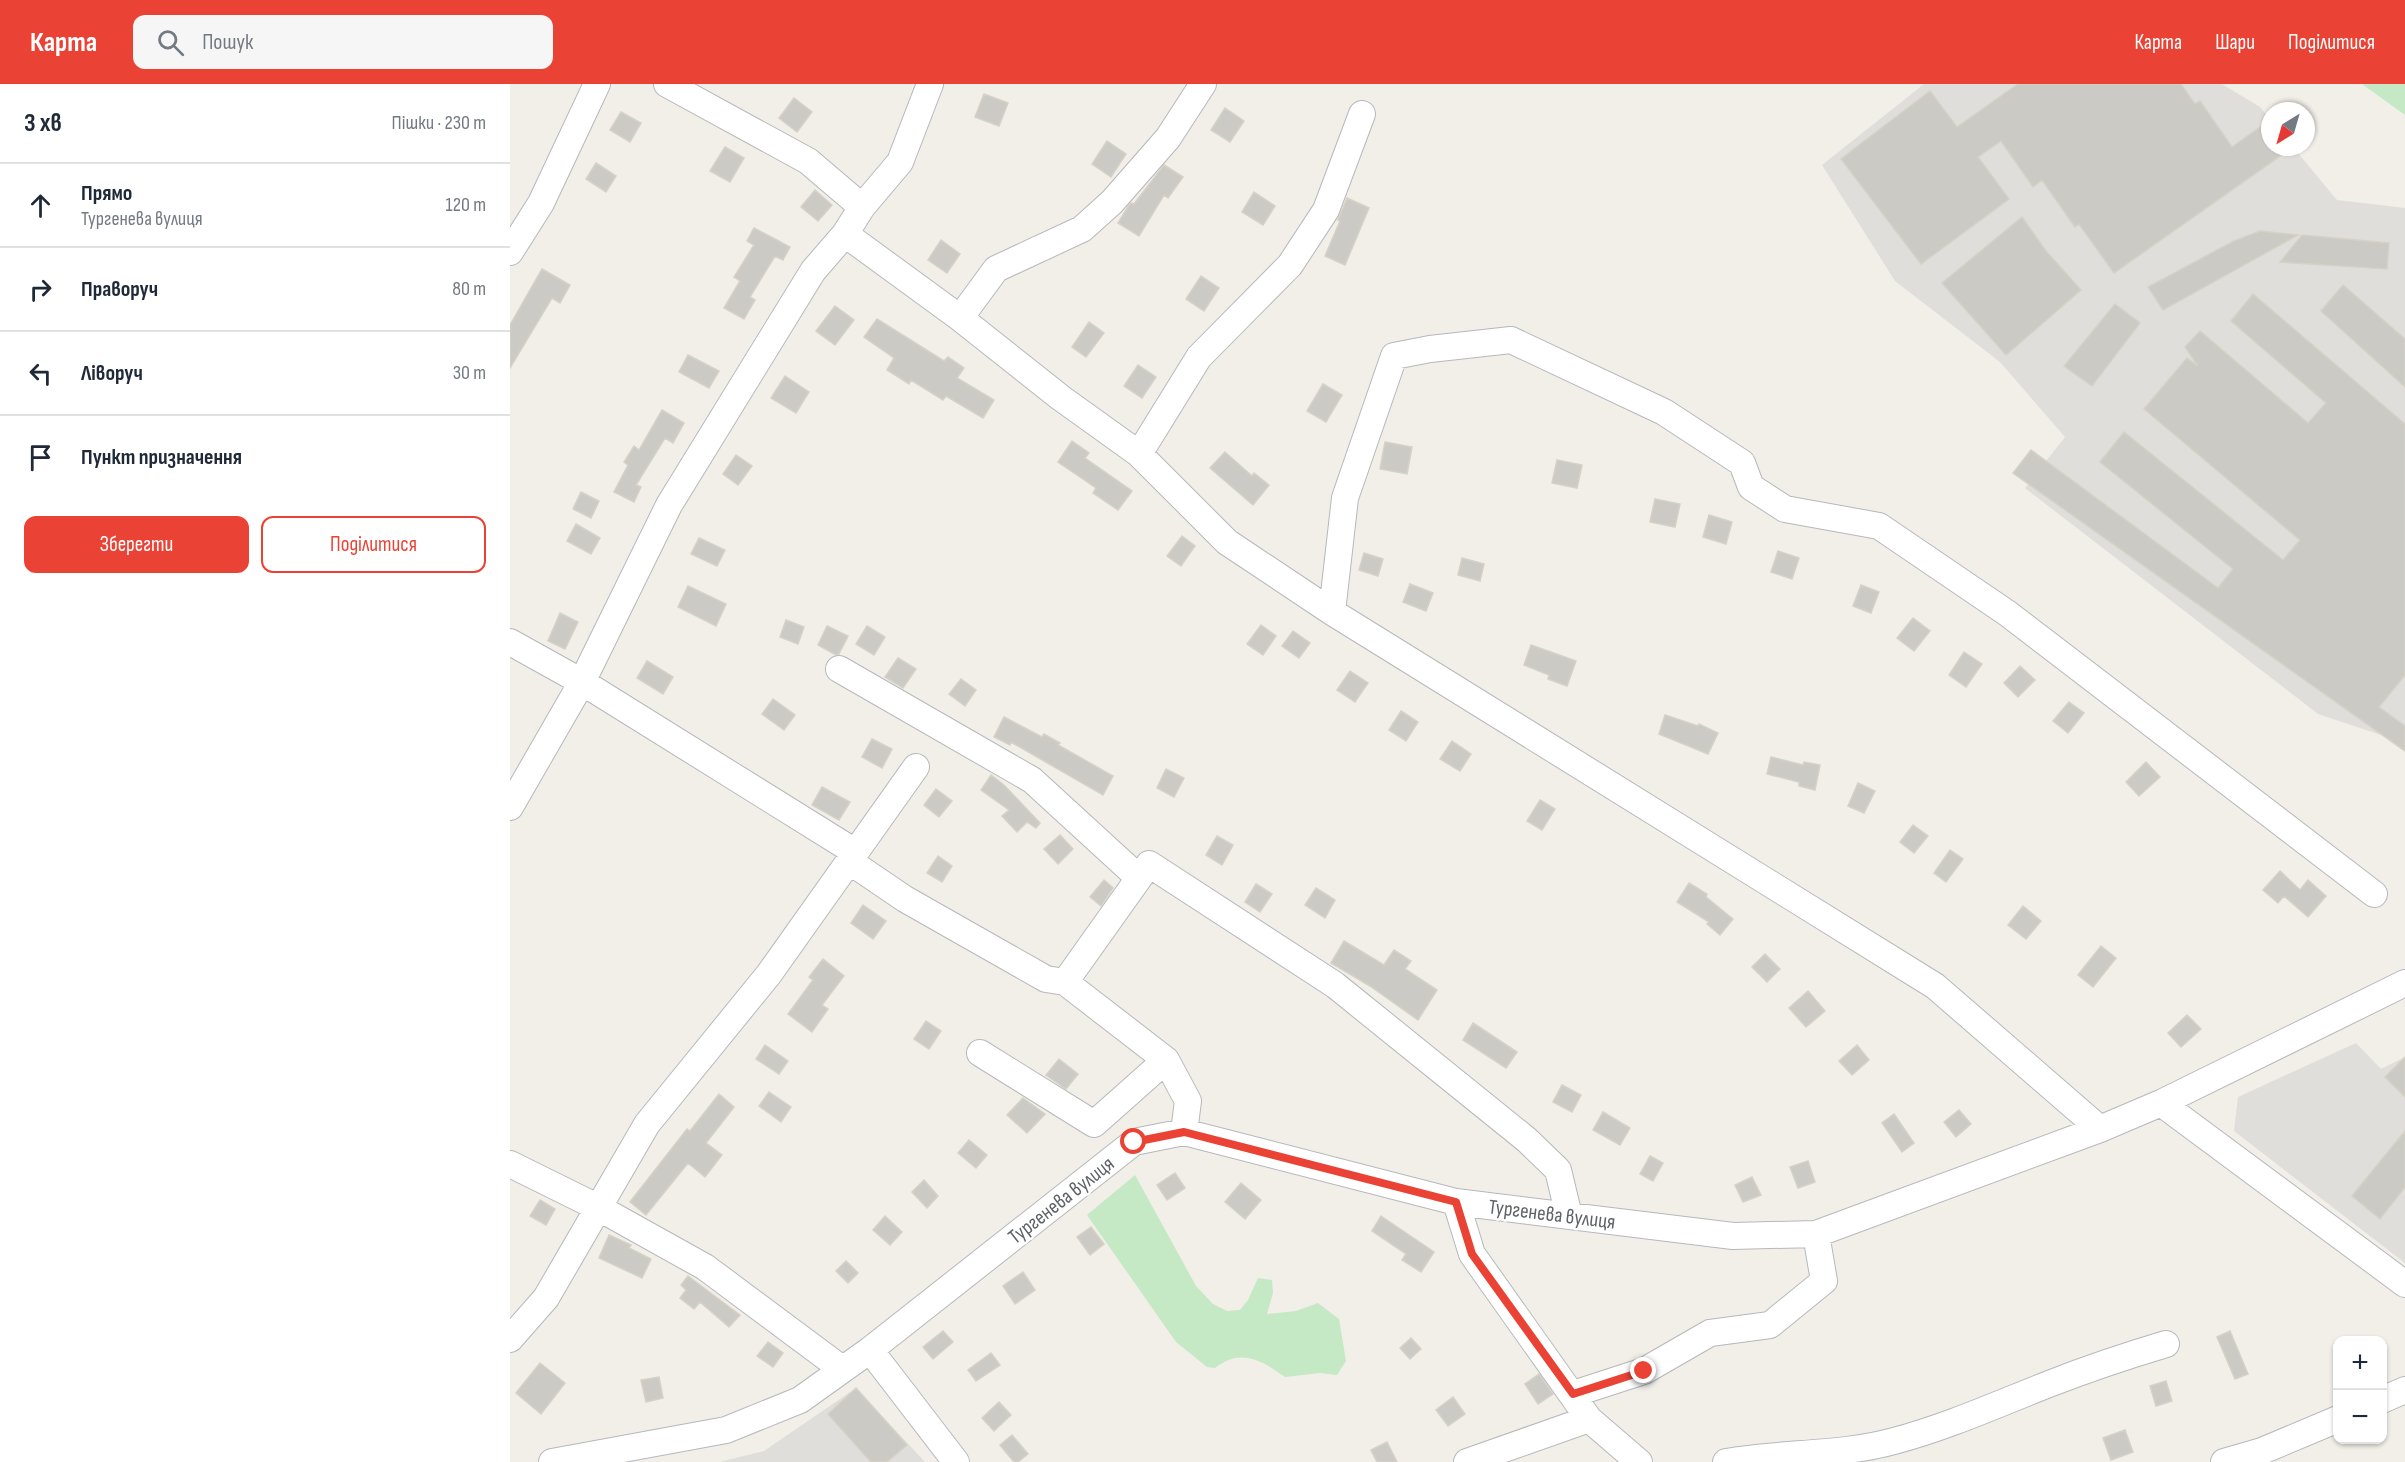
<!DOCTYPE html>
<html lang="uk">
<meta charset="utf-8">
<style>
body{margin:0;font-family:"Sofia Sans Condensed",sans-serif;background:#f6f6f7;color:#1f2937}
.controls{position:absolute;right:18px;bottom:18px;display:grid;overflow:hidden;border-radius:12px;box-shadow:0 2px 4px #0004}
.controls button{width:54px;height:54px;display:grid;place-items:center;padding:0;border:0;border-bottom:2px solid #e0e1e3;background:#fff;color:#1f2937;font:30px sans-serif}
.compass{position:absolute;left:1751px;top:18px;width:54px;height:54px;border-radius:50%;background:#fff;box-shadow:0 2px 4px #0004;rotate:217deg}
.stop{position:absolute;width:18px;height:18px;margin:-14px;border:4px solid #ea4335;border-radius:50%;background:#fff}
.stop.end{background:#ea4335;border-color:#fff;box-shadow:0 2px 6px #0008}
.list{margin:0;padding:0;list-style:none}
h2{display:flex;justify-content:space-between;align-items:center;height:78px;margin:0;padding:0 24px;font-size:26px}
h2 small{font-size:20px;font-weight:400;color:#747a83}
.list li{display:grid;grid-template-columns:39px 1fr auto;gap:18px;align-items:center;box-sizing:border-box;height:84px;padding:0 24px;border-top:2px solid #e0e1e3}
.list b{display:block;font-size:22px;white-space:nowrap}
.list p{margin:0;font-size:20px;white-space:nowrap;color:#747a83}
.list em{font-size:20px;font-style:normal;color:#747a83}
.actions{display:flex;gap:12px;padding:18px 24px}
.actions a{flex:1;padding:14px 0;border:2px solid #ea4335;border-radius:12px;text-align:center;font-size:21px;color:#ea4335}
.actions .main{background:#ea4335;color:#fff}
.icon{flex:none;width:33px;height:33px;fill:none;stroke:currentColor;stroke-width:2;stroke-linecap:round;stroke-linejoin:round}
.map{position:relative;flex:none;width:1895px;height:1378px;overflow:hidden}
header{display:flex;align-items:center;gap:36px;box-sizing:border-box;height:84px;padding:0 30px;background:#ea4335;color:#fff}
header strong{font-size:28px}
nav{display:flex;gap:33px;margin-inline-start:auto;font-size:21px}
.search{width:420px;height:54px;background:#f6f6f7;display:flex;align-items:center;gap:15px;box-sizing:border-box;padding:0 21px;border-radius:12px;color:#747a83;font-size:22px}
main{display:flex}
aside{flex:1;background:#fff}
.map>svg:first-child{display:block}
</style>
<header>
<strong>Карта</strong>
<div class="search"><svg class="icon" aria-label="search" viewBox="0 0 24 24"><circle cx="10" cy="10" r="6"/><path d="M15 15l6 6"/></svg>Пошук</div>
<nav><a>Карта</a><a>Шари</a><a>Поділитися</a></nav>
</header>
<main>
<aside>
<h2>3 хв<small>Пішки · 230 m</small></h2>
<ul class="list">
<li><svg class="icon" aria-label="ahead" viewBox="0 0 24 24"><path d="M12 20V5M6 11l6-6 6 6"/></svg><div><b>Прямо</b><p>Тургенева вулиця</p></div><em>120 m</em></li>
<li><svg class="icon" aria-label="right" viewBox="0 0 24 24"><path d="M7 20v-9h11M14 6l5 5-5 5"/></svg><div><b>Праворуч</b></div><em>80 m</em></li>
<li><svg class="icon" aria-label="left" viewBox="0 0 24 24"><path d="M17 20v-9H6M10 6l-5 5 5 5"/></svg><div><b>Ліворуч</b></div><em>30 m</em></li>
<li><svg class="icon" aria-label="arrive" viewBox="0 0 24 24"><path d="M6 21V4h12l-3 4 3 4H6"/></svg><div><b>Пункт призначення</b></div></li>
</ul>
<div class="actions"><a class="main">Зберегти</a><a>Поділитися</a></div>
</aside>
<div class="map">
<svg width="1895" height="1378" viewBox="0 0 1895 1378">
<rect width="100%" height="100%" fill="#f1efe8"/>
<!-- industrial -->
<path fill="#e0deda" d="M1414 0H1712L1750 23 1760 35V63H1783L1827 116 1895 124V659L1808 630 1515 404 1555 353 1490 278 1385 197 1312 81Z
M1846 959 1871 985 1895 973V1179L1724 1047 1728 1013Z
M346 1304 415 1378H209L254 1367Z"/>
<!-- green -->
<path fill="#c5e8c5" d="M1852 0H1895V31Z
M625 1091 686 1202 703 1220 717 1227 730 1226 738 1216 748 1194 762 1196 763 1209 757 1230 786 1227 808 1219 829 1235 836 1277 827 1291 810 1289 775 1293C751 1276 731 1264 705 1284L697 1283 666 1258 577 1131Z"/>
<!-- building -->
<path fill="#cccac5" stroke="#d6d1c6" stroke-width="1.5" d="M1508 0H1671L1685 20 1690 17 1722 63 1760 36V63H1783L1604 189 1569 140 1565 143 1532 96 1523 103 1491 57 1468 73 1499 115 1411 180 1331 75 1420 7 1447 43Z
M474 10 498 19 489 42 465 33Z
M284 14 302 28 287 48 269 34Z
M715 24 734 37 720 58 701 46Z
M111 28 131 39 120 58 100 46Z
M597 57 616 70 601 93 582 80Z
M215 63 234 74 220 98 200 87Z
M86 79 106 92 96 108 76 95Z
M654 81 673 93 658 114 654 111 629 152 608 139 619 121 621 119 624 120Z
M305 106 322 121 308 137 291 123Z
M744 108 765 122 753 141 732 128Z
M837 114 859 124 835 181 815 172 830 137 828 136Z
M1512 133 1536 167 1571 206 1496 271 1432 199Z
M244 144 280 163 273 176 265 172 240 213 245 216 234 235 214 224 230 197 224 193 244 161 237 157Z
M1750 147 1788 151 1653 226 1638 203 1724 157Z
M1792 151 1879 159 1877 185 1770 178Z
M431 156 450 170 437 189 418 176Z
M32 185 60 201 50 219 42 214 0 284V241Z
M691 192 709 204 694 227 676 215Z
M1833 201 1895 255V303L1811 227Z
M1743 210 1895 340V591L1869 623 1895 642V667L1503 389 1521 366 1708 504 1723 485 1590 378 1614 348 1773 476 1790 456 1634 325 1677 274 1688 282 1675 263 1690 247 1798 339 1816 319 1721 237Z
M1605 220 1630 239 1582 302 1554 282Z
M325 222 344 236 325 261 306 247Z
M367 235 434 277 438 273 454 284 447 294 484 316 473 334 436 312 433 316 401 296 399 300 377 286 384 274 354 253Z
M579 238 594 249 576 273 562 263Z
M178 271 209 287 199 304 169 288Z
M628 281 646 293 632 314 614 302Z
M275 292 299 308 286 329 261 314Z
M813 300 832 311 816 338 797 327Z
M152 326 174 339 163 359 155 354 126 401 131 403 124 418 104 408 118 381 114 378 124 362 129 366Z
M562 357 579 369 575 374 622 407 608 426 583 409 586 404 548 378Z
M875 358 902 363 897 390 870 385Z
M715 368 742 392 744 389 759 401 743 421 700 384Z
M226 371 242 382 228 401 213 390Z
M1047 376 1072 381 1067 404 1042 399Z
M71 408 89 417 81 434 63 425Z
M1145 415 1170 420 1165 443 1140 438Z
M1199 431 1222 438 1216 460 1193 453Z
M66 440 90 454 81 470 57 457Z
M672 452 685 462 671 482 657 472Z
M189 454 215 466 207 482 181 470Z
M1268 467 1289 474 1282 495 1261 488Z
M854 469 873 475 868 492 849 486Z
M952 474 974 480 970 497 948 491Z
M900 500 923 509 916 527 893 518Z
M1351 501 1369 508 1361 529 1343 522Z
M178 502 216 520 206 542 168 523Z
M50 529 68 538 55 565 38 557Z
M1403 534 1420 547 1404 567 1387 554Z
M276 536 294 543 288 560 270 553Z
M751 541 766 552 753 571 737 560Z
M317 542 338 552 329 570 326 571 308 561Z
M357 542 375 553 364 571 346 560Z
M783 547 800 559 789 574 772 562Z
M1021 561 1066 577 1057 602 1038 595 1039 591 1014 581Z
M1454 568 1472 580 1456 603 1439 591Z
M388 574 406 585 393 604 375 593Z
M137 577 163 593 153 610 127 594Z
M1510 582 1525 596 1508 613 1494 599Z
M840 587 858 599 845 618 827 606Z
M451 595 466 606 455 622 439 610Z
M263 615 285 631 274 646 252 630Z
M1559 618 1574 629 1558 649 1543 637Z
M891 627 908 638 896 657 879 646Z
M1155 631 1188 642 1189 640 1208 649 1198 670 1149 650Z
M494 633 532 653 534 650 550 659 548 661 603 692 593 711 501 658 500 661 484 653Z
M362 655 382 665 372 684 352 673Z
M942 657 961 670 950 687 930 675Z
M1261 673 1293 681 1294 678 1310 681 1305 706 1289 702V698L1257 690Z
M1636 678 1650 693 1629 712 1616 698Z
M656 685 674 694 664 713 647 704Z
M481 691 494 701 530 739 526 744 517 738 507 748 492 732 499 726 471 706Z
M1348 699 1365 707 1354 729 1338 722Z
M312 703 340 718 329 736 302 721Z
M426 705 442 717 429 733 414 721Z
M1030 716 1045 725 1032 746 1017 737Z
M1403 741 1418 752 1404 769 1390 758Z
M550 751 563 765 548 780 534 765Z
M707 752 723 761 712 781 696 771Z
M1440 766 1453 775 1436 798 1424 789Z
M428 772 442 782 432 798 417 789Z
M1770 787 1790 806 1798 796 1816 812 1798 833 1774 812 1768 819 1753 806Z
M594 796 603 804 591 822 580 813Z
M1179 799 1197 810 1196 813 1223 835 1210 851 1197 840 1199 838 1167 818Z
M746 800 762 810 750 828 735 818Z
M806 804 825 816 815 834 795 821Z
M353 821 376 837 363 855 341 839Z
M1513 822 1531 837 1516 855 1498 841Z
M834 857 874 881 884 866 901 877 895 885 927 906 908 936 860 902 821 879Z
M1591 862 1606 874 1583 903 1568 891Z
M1255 870 1270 885 1257 898 1242 883Z
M313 875 334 892 312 921 318 925 302 948 278 930 303 896 299 893Z
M1298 907 1315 927 1296 943 1279 924Z
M1677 931 1691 945 1671 963 1658 949Z
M416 937 431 947 419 965 404 955Z
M963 939 1007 968 996 984 953 956Z
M255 961 278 977 269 990 246 975Z
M1347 961 1359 976 1342 991 1329 977Z
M1895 973V1013L1875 993Z
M549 975 568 990 556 1005 536 991Z
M1052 1001 1071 1011 1062 1028 1043 1018Z
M259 1008 281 1023 271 1038 249 1022Z
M209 1010 224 1023 196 1059 212 1071 195 1093 178 1079 136 1131 120 1118 177 1045 180 1047Z
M513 1014 535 1030 517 1049 497 1031Z
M1449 1026 1461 1040 1446 1053 1434 1038Z
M1093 1028 1120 1044 1110 1061 1083 1046Z
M1384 1030 1404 1059 1392 1068 1372 1039Z
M1895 1047V1103L1870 1135 1842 1112Z
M459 1056 477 1071 466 1084 448 1069Z
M1140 1072 1153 1079 1143 1097 1130 1090Z
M1298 1077 1305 1098 1288 1104 1280 1083Z
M665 1089 675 1104 657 1116 647 1101Z
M1242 1093 1251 1111 1233 1118 1225 1101Z
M414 1096 428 1112 417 1124 402 1108Z
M731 1099 751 1116 735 1135 715 1118Z
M30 1116 45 1125 36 1141 20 1132Z
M375 1132 392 1148 380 1161 363 1146Z
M871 1132 924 1168 911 1188 892 1176 896 1170 862 1147Z
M581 1143 594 1160 580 1171 567 1153Z
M99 1151 121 1161 119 1164 141 1175 132 1194 89 1174Z
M336 1177 348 1189 338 1199 326 1187Z
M513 1188 525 1206 505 1220 493 1202Z
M178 1192 230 1231 219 1243 190 1218 184 1225 170 1214 176 1206 171 1201Z
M433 1247 443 1258 423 1275 413 1263Z
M1720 1247 1738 1290 1725 1295 1707 1253Z
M901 1254 911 1265 900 1275 890 1264Z
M258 1258 273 1269 263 1283 247 1272Z
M481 1269 490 1281 466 1297 458 1286Z
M30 1279 55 1299 31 1330 6 1309Z
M1029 1290 1043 1310 1028 1320 1015 1300Z
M149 1293 153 1314 136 1318 131 1296Z
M1656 1297 1662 1317 1646 1322 1640 1302Z
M346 1304 397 1361 377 1378H361L318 1330Z
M943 1313 955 1330 938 1342 926 1326Z
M489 1318 501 1331 484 1347 472 1334Z
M1615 1346 1623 1368 1601 1376 1593 1354Z
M502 1351 518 1370 508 1378H504L490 1361Z
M877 1358 887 1378H867L861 1366Z"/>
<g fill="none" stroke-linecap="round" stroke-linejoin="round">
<!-- minor casing -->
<g stroke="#b5b8bc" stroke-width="28">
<path id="minor" d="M157 0 298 77 352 123
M335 150 450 234 551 314 629 370 717 458 822 528 1425 902 1590 1045
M0 168 31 119 87 0
M450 234 486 185 572 145 602 118 658 54 693 0
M629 370 689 273 780 181 816 126 852 30
M822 528 835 414 884 272 920 265 1001 256 1154 328 1232 379 1241 403 1275 425 1369 442 1497 529 1864 810
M0 558 72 598 345 768
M329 585 522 696 629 794
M0 723 72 598 159 421 303 187 335 150 352 123 390 78 420 0
M339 777 395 815 536 895 555 898 656 976 678 1017 674 1048
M555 898 639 780 825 901 1017 1056 1048 1086 1059 1132
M470 969 584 1040 656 976
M1651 1019 1895 1200
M0 1080 89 1124 195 1183 332 1285
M946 1118 962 1170 1079 1335 1129 1378
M0 1255 36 1214 137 1040 259 890 406 683
M360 1266 446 1378
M1063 1310 1134 1287 1200 1249 1260 1241 1314 1197 1306 1150
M1872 1316 1895 1306
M42 1378 216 1346 290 1316 360 1266 624 1058 674 1048 946 1118 1223 1152 1306 1150 1590 1045 1651 1019 1895 899
M957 1378 1079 1335
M1216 1378C1272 1368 1330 1372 1384 1357 1437 1343 1488 1320 1539 1300 1577 1285 1616 1272 1656 1260
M1714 1378 1752 1367 1828 1335"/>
</g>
<!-- minor -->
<use href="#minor" stroke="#fff" stroke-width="26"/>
</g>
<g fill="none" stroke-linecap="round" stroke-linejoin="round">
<!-- route -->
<path stroke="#ea4335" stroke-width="8" d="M624 1058 674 1048 946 1118 962 1170 1063 1310 1134 1287"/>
</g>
<g text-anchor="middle" stroke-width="5" stroke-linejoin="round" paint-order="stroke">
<!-- street labels -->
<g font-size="21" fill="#5f6368" stroke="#fff">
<text transform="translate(551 1116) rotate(-38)" y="7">Тургенева вулиця</text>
<text transform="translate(1042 1130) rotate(7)" y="7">Тургенева вулиця</text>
</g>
</g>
</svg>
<div class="controls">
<button>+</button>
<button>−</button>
</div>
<svg class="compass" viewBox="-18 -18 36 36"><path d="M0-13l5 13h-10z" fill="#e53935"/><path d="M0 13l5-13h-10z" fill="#747a83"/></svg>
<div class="stop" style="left:624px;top:1058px"></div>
<div class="stop end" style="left:1134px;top:1287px"></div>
</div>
</main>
